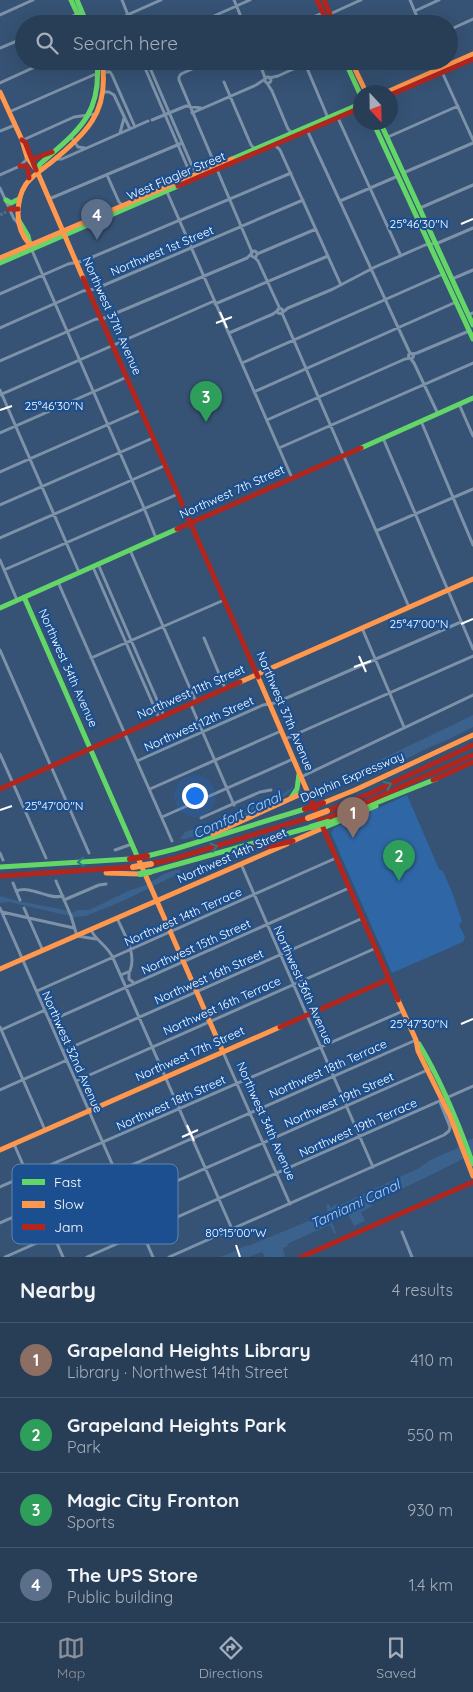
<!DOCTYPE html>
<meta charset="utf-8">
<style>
body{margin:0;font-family:Quicksand,sans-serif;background:#344961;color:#f1f3f6}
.compass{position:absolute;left:353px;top:85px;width:45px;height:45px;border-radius:50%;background:#283e57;box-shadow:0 5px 20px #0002;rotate:158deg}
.you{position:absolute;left:194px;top:795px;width:18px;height:18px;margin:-12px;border:4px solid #fff;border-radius:50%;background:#1a73e8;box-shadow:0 0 0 8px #1a73e833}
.badge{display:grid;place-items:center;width:32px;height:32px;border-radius:50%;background:#8c9099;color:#fff;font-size:16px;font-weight:700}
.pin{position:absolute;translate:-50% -41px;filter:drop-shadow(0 1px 2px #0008)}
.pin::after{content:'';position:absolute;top:26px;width:18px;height:15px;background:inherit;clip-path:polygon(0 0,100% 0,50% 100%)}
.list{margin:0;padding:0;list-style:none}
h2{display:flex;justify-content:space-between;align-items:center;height:65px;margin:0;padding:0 20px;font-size:21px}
h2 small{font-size:16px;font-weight:400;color:#a5aeba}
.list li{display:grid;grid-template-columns:32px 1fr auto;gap:15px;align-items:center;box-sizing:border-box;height:75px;padding:0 20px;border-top:1px solid #44576d}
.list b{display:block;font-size:19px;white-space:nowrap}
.list p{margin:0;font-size:16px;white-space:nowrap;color:#a5aeba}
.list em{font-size:16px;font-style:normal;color:#a5aeba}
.icon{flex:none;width:28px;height:28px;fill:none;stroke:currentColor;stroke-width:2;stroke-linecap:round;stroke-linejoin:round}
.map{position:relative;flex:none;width:473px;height:1257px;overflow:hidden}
.search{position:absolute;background:#283e57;box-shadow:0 5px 20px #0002;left:15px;right:15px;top:15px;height:55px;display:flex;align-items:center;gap:12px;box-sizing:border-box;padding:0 18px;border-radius:28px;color:#a5aeba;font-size:19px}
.sheet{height:365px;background:#283e57}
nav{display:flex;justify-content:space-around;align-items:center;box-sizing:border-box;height:70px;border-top:1px solid #44576d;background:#283e57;font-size:14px;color:#a5aeba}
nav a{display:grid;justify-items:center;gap:2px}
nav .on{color:#8c9099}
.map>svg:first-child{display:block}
</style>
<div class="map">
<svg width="473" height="1257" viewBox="0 0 473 1257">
<rect width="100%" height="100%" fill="#365274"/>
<!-- green -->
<path fill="#2f66a5" d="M407 795 439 869 443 871 452 892 462 921 459 925 465 937 463 942 392 973 331 833 334 828Z"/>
<!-- water -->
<path fill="#3b618d" d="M473 715V727L445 741 430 747 383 771C377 773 373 773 368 775L365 767Z
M293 787V788C286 798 275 801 264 807 239 820 212 831 185 839H180L185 832 238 814 284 793Z
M175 870H181L180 873 125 900 86 916 74 917 9 902 0 903V896L18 901 65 910 71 913 78 910H89L128 891 146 885 164 874Z
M473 1138V1154L423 1179 371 1203 372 1206 361 1212 365 1221 354 1226 348 1214 332 1222 336 1233 334 1234 330 1225 287 1244 288 1246 283 1248 285 1257H265L262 1252 249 1257H220L240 1249V1248L247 1245 248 1246 328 1213 326 1205 329 1204 331 1208 336 1204 338 1206 419 1168 430 1160 458 1148 457 1146Z"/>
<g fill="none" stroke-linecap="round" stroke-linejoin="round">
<!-- street-tunnel -->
<path stroke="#546c89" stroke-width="3" stroke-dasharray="3 1.5" stroke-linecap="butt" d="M0 215 6 212"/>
<!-- street -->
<path stroke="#7d92a8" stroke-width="3" d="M122 0 128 15
M234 0 244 24
M410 0 420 24
M415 11 439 0
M330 14 361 0
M0 15 33 0
M55 24 77 14
M107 24 161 0
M196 24 250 0
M297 24 323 13
M449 30 473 19
M0 48 24 38
M142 61 187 166 189 177
M147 61 193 168 197 174
M210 61 181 74 179 77V80L252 252
M259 61 265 78
M304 61 328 118
M437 61 473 140
M103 72H110L112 75 135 127
M265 80a3 3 0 1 1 6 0a3 3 0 1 1-6 0Z
M269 78 278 76 311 61
M224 82 251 145 255 149
M0 83 48 61
M267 83 272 91 288 129 292 133
M102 92H109L114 95 130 129
M9 112 98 73
M192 113 256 85 265 79
M338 118 401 256
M152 120 186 106 201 108
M307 130 409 351 411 354
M0 131 15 125
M120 133 124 118
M71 137 78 147 85 148
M388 137 458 106
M23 140 74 117 95 114
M275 145 280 150 341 285
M56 157 57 159H62L148 121
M403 173 473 143
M0 175 20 166 28 158
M107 175 119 202 123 206
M0 188 14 219 18 223
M167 192 292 478
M49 199 182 143
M340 201 398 176
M420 208 473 185
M31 248 144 508 156 538
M251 254a3 3 0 1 1 6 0a3 3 0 1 1-6 0Z
M257 254 316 229
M254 257 258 261 280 309
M452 279 473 270
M0 294 68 264 83 261 291 173
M215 304 328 256
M277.5 311a2.5 2.5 0 1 1 5 0a2.5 2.5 0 1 1-5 0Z
M283 312 288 308 333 289 375 267 425 245 438 243 473 228
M282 313 409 607
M468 315 473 313
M0 328 83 291 95 289 303 200
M229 333 273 314 277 311
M408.5 356a2.5 2.5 0 1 1 5 0a2.5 2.5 0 1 1-5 0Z
M412 354 417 353 469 331
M411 359 414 363 438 414
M0 361 96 319H102L247 258 252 253
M242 363 443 274
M0 390 79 572
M254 392 456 302
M0 395 214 301
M459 404 473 436
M267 420 405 359 410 358
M421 421 473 545
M0 433 127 377
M383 438 473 649
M279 448 473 363
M0 472 141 410
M0 505 153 438
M376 531 473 489
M0 538 166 465
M130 550 196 702
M0 560 17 600
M98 564 164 716
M93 567 159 718
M4 570 178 494
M58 582 172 841
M362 628 404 727
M204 638 225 688
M0 650 89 853
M91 658 224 600
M191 705 234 805
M285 739 473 656
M0 754 46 858
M137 761 263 705 275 703 461 622
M301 777 473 695
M150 789 281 731
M162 817 293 759
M201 818 260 792 271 790
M115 850 132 844
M0 853 3 860
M241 864 373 1167
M56 881 71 916 77 936 96 939
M13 883 20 900
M16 891C32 885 47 900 63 896
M64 900 99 885 106 884
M0 908 153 1257
M24 908 43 951
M2 912 74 928
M117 918C124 934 137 953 130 971L121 975
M91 930C96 941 107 945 113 958L232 1229
M129 972V979L134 983
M37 991 336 858
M50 1021 349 888
M0 1027 45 1130
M1 1030 45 1010
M63 1051 363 918
M223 1052 290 1204
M76 1081 376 948
M0 1090 67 1060
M14 1144 63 1257
M0 1187 403 1011
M0 1223 416 1040
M402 1232 412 1257
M5 1257 432 1068
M87 1257 473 1086
M169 1257 444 1135 449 1131 450 1127 440 1102"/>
<!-- fast -->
<path stroke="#63d668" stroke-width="5" d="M71 0 82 24
M77 0 87 24
M345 61 360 94
M373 122 473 339
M380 122 473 325
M232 159 360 104
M37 171 40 164C77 131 102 116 97 61
M6 200 11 203 19 199
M18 219 28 236 30 244
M0 263 178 186
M361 448 473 398
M24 597 138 858
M0 608 177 529
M291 798 297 789 299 774
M328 822 436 779
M323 828 376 806
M147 856 175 849 305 809
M0 867 130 859
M150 872 311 827
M419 1044C442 1082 458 1122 473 1164"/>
<!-- slow -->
<path stroke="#ff974d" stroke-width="5" d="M351 61 366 92
M0 92 22 140 27 157 37 171 83 278
M387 92 473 54
M30 245C22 236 18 225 18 214 18 203 20 193 26 184 32 176 41 170 49 164 64 152 82 137 92 121 104 103 105 81 102 61
M0 258 232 159
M258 677 308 793
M240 682 473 579
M323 803 355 790 473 735
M213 834 301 794 308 793
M293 841 323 828
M138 858 223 1052
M106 873 140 874
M0 969 287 844
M398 1000 416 1040 418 1051 450 1116 473 1176
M0 1150 280 1027"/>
<!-- jam -->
<path stroke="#b3261e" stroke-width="5" d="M317 0 328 24
M324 0 334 24
M390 95 473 59
M22 140 25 142 36 170
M33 159 52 152
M20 166H26L28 169 29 178
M178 186 360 108
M9 209H18
M83 278 258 677
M177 529 361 448
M433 780 473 762
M0 789 240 682
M308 793 398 1000
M327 811 369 794 473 745
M320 821 358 806 473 755
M240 849 271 846 293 841
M151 864 177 858 308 818
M0 876 133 867
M280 1027 389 979
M301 1257 473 1182"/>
<!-- fast-bridge -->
<path stroke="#63d668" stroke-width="6" d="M311 827 328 822
M140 874 150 872"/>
<!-- slow-bridge -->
<path stroke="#ff974d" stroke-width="6" d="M308 818 327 811
M133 867 151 864"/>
<!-- jam-bridge -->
<path stroke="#b3261e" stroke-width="6" d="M305 809 323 803
M130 859 147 856"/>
</g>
<!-- one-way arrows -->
<defs><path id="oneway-chevron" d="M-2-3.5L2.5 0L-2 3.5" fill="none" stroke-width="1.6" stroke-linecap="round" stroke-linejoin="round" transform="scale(1.25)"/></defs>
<g stroke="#317883">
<use href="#oneway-chevron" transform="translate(388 785) rotate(-25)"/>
<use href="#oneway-chevron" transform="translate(214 847) rotate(-17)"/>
<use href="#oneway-chevron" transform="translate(81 862) rotate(176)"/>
</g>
<!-- ticks -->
<path fill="none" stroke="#fff" stroke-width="2" d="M461 224 473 219M220 312 227 328M216 323 232 317M0 410 12 406M461 624 473 619M359 656 366 672M354 667 371 661M0 810 12 806M461 1024 473 1019M187 1125 194 1141M182 1137 198 1130M236 1245 240 1257"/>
<g text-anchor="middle" stroke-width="4.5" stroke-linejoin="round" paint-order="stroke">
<!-- street labels -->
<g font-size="12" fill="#fff" stroke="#1b4f8f">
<text transform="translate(176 176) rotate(-23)" y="4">West Flagler Street</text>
<text transform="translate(162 251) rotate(-23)" y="4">Northwest 1st Street</text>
<text transform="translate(112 316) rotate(66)" y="4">Northwest 37th Avenue</text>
<text transform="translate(232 492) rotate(-24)" y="4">Northwest 7th Street</text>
<text transform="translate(68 668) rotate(66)" y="4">Northwest 34th Avenue</text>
<text transform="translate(191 692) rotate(-24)" y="4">Northwest 11th Street</text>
<text transform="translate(285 711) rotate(67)" y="4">Northwest 37th Avenue</text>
<text transform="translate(199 724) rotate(-24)" y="4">Northwest 12th Street</text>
<text transform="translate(352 777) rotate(-23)" y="4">Dolphin Expressway</text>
<text transform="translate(232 856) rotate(-24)" y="4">Northwest 14th Street</text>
<text transform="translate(183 917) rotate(-24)" y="4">Northwest 14th Terrace</text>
<text transform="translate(196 947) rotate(-24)" y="4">Northwest 15th Street</text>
<text transform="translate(209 977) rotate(-24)" y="4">Northwest 16th Street</text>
<text transform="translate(303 985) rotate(66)" y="4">Northwest 36th Avenue</text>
<text transform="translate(222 1006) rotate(-24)" y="4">Northwest 16th Terrace</text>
<text transform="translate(72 1052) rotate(66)" y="4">Northwest 32nd Avenue</text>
<text transform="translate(190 1054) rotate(-24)" y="4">Northwest 17th Street</text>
<text transform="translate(328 1069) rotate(-24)" y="4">Northwest 18th Terrace</text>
<text transform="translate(339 1100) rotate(-24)" y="4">Northwest 19th Street</text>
<text transform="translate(171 1103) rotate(-24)" y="4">Northwest 18th Street</text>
<text transform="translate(266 1121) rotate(66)" y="4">Northwest 34th Avenue</text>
<text transform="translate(358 1128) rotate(-24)" y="4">Northwest 19th Terrace</text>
</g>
<!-- water labels -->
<g font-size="14" font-style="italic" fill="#b5d3f5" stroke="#1b4f8f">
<text transform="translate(237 815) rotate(-24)" y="5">Comfort Canal</text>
<text transform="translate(355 1204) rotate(-25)" y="5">Tamiami Canal</text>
</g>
</g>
<!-- legend -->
<rect x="12" y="1164" width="166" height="80" rx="8" fill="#1b4f8f" stroke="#5f84b1" stroke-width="1"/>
<rect x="22" y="1179" width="23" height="6" fill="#63d668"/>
<rect x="22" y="1201" width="23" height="7" fill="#ff974d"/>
<rect x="22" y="1224" width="23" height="6" fill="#b3261e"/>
<g font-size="14" fill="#fff">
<text x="54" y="1187">Fast</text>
<text x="54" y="1209">Slow</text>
<text x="54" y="1232">Jam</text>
</g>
<g font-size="12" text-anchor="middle" fill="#fff" stroke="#1b4f8f" stroke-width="4.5" stroke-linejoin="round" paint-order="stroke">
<text x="419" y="228">25°46'30"N</text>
<text x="54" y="410">25°46'30"N</text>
<text x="419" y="628">25°47'00"N</text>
<text x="54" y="810">25°47'00"N</text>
<text x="419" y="1028">25°47'30"N</text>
<text x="236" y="1237">80°15'00"W</text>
</g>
</svg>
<svg class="compass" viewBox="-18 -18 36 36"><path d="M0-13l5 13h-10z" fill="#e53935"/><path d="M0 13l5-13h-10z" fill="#a5aeba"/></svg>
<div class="you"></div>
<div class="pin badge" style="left:353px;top:838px;background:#8d6e63">1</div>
<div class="pin badge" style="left:399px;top:881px;background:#2e9e5b">2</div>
<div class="pin badge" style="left:206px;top:422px;background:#2e9e5b">3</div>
<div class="pin badge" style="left:97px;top:240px;background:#5c6f8a">4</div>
<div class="search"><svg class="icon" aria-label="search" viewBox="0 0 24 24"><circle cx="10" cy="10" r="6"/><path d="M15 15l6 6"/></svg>Search here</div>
</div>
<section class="sheet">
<h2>Nearby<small>4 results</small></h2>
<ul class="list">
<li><span class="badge" style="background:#8d6e63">1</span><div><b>Grapeland Heights Library</b><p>Library · Northwest 14th Street</p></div><em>410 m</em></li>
<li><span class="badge" style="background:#2e9e5b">2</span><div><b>Grapeland Heights Park</b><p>Park</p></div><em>550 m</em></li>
<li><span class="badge" style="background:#2e9e5b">3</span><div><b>Magic City Fronton</b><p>Sports</p></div><em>930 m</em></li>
<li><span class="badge" style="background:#5c6f8a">4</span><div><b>The UPS Store</b><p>Public building</p></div><em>1.4 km</em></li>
</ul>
</section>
<nav>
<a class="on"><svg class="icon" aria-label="map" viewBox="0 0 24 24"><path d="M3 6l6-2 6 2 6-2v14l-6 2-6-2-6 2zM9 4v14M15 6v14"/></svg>Map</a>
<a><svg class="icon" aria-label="directions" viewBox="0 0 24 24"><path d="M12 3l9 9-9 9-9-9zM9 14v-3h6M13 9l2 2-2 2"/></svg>Directions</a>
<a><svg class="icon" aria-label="saved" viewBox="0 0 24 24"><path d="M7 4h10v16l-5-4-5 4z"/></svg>Saved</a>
</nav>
